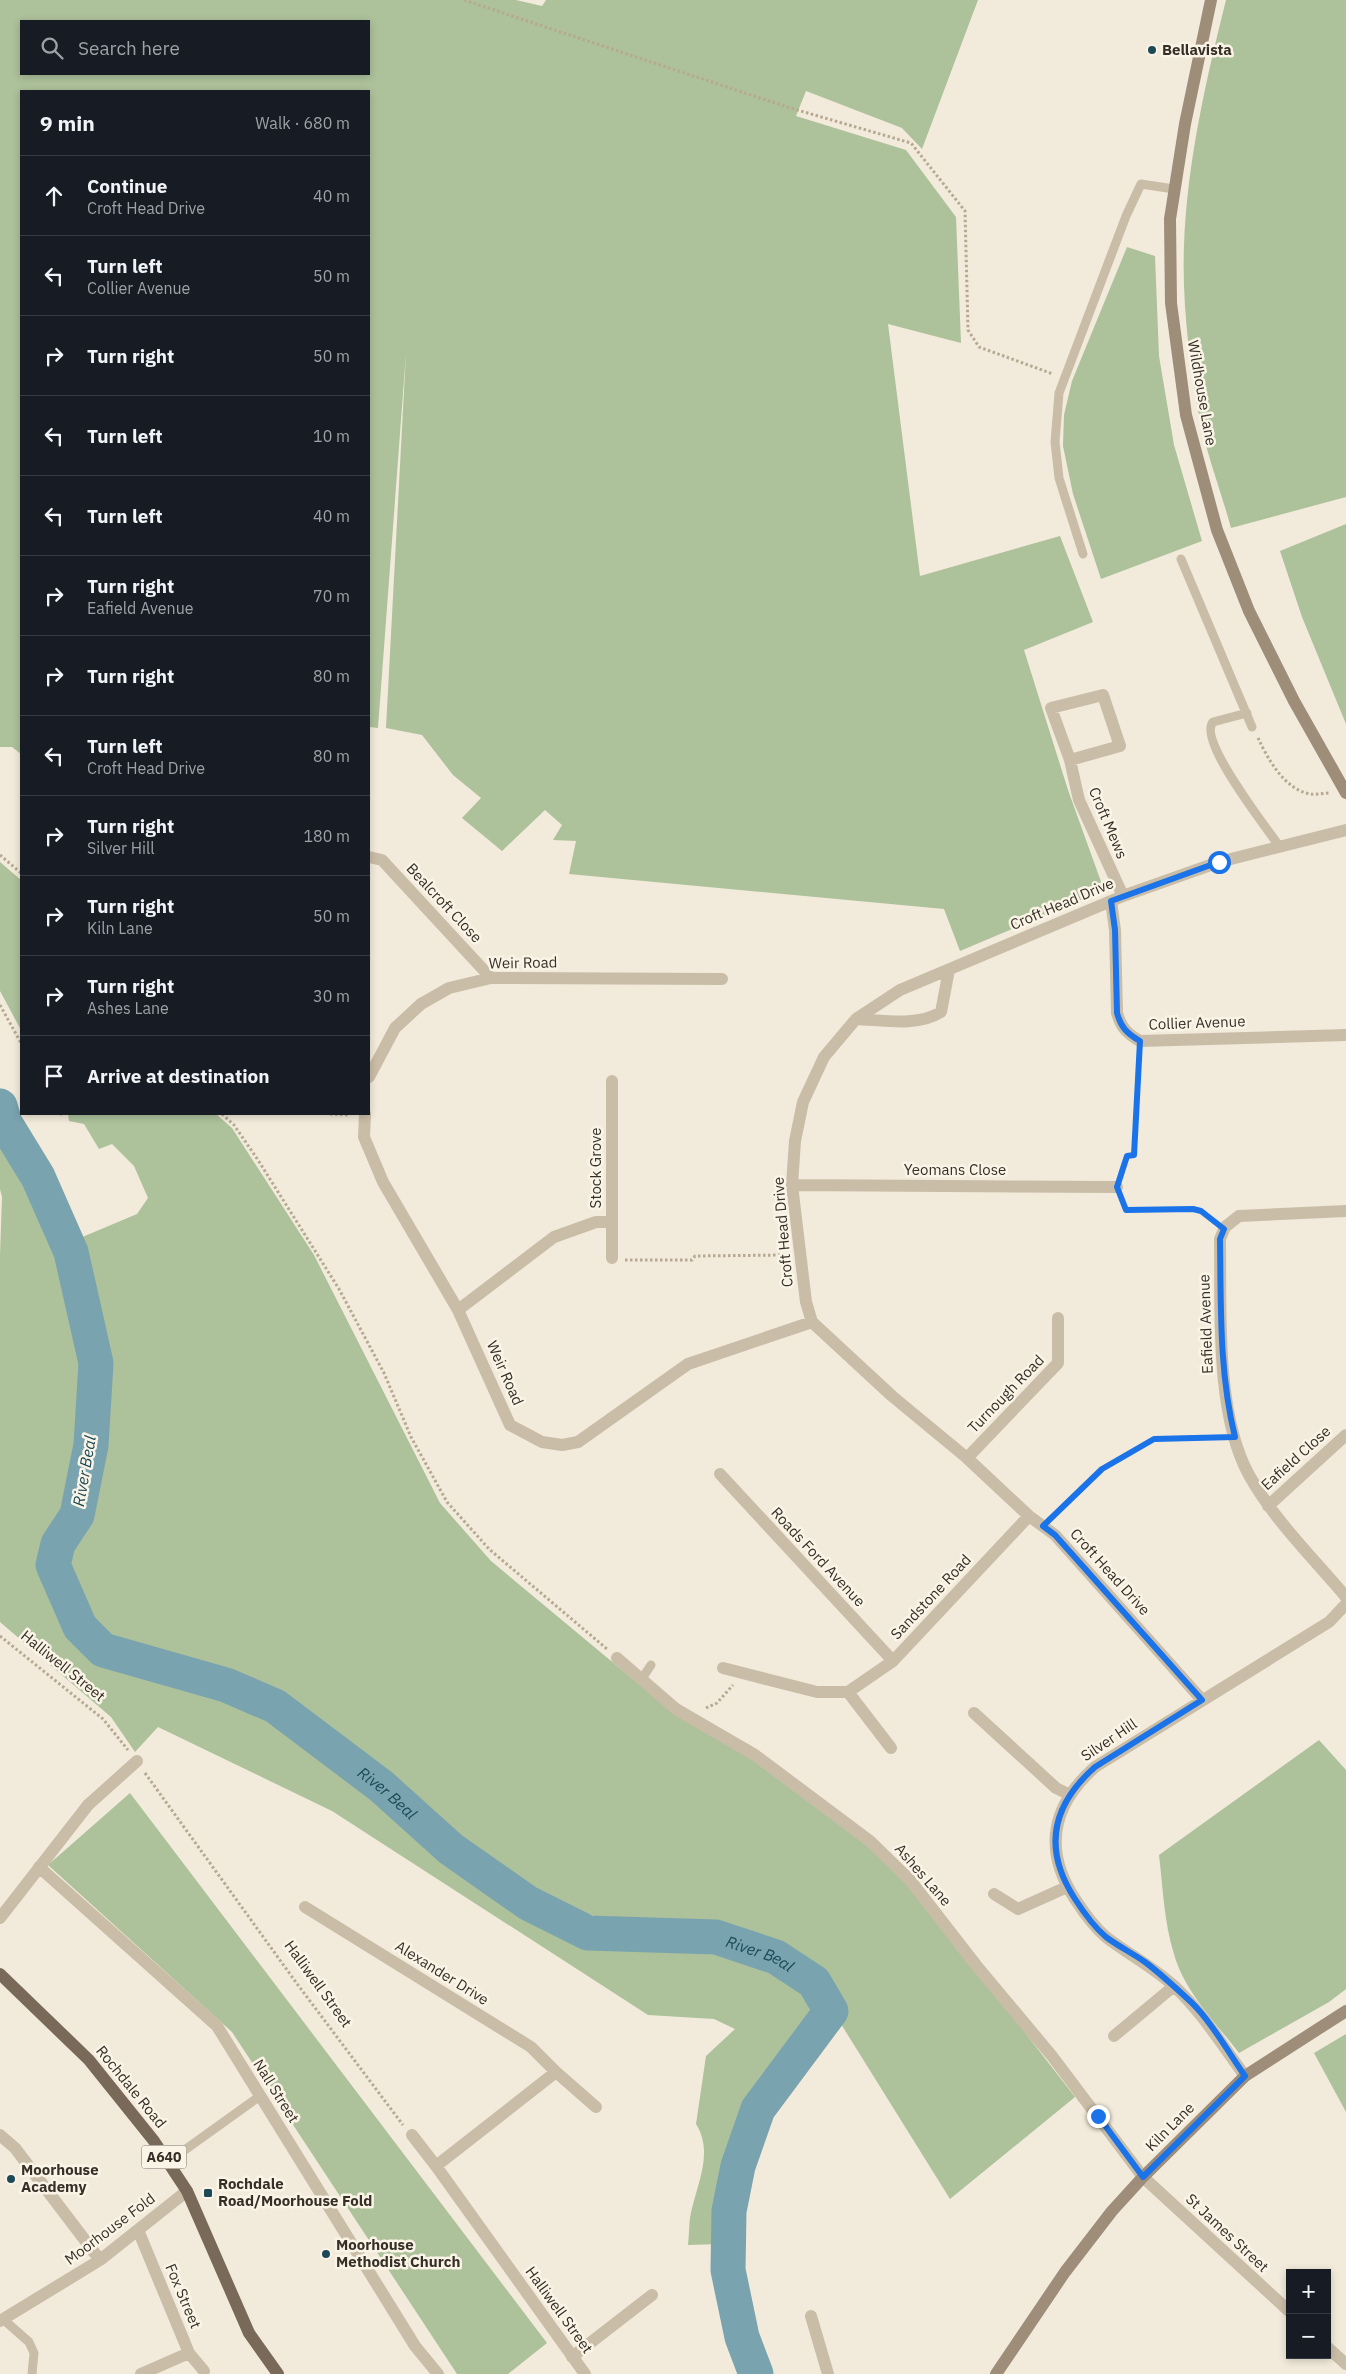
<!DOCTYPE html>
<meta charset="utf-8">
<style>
body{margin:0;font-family:"IBM Plex Sans",sans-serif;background:#242831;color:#f1f3f6}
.controls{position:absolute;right:15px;bottom:15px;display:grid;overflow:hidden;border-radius:0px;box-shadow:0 2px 8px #0003}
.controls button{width:45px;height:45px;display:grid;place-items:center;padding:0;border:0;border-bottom:1px solid #363941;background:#171b24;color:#f1f3f6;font:25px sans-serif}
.stop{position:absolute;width:15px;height:15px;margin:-11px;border:4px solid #1a73e8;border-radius:50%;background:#fff}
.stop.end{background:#1a73e8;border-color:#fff;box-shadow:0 1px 5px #0008}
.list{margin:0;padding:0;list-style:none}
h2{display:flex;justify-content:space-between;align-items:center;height:65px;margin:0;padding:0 20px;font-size:21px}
h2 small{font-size:16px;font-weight:400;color:#9ea1a6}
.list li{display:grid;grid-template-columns:32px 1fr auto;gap:15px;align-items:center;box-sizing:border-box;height:80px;padding:0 20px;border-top:1px solid #363941}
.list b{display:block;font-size:19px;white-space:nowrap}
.list p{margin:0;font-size:16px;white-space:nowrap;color:#9ea1a6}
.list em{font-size:16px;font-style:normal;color:#9ea1a6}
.icon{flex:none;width:28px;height:28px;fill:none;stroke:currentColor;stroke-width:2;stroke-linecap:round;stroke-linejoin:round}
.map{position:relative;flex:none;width:1346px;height:2374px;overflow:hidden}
.search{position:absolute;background:#171b24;box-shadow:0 2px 8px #0003;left:20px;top:20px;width:350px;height:55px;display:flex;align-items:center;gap:12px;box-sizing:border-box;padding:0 18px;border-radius:0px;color:#9ea1a6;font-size:19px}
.panel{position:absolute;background:#171b24;box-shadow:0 2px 8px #0003;left:20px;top:90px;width:350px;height:1025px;border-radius:0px}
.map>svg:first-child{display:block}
</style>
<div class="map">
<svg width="1346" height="2374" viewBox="0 0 1346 2374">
<rect width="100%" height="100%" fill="#f2ebdb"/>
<!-- green -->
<path fill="#adc19b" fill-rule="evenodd" d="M0 0H516L542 6 546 0H978L922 149 902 128 806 91 796 116 906 150 956 217 961 343 888 324 920 576 1060 536 1093 622 1024 650 1068 790 1104 890 960 951 944 909 569 874 576 841 553 840 562 825 545 810 502 851 462 818 481 798 453 775 422 735 386 728 406 353 378 728 369 727V91H21V754L12 747H0ZM21 21H369V74H21Z
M1226 0H1346V497L1231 528C1221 491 1206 453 1199 415 1189 360 1182 301 1184 246 1187 163 1206 80 1226 0Z
M1127 247 1155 256 1159 356 1174 445 1202 541 1101 579 1073 494 1063 446 1064 415 1072 381Z
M1346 524V724L1302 617 1280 551Z
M0 862 21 880V1030L0 991Z
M68 1114H216L232 1128 314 1255 440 1503 491 1561 646 1690 738 1749 878 1854 926 1905 1075 2097 950 2199 836 2016 837 1996 827 1974 797 1953 755 1934 605 1920 558 1903 478 1855 333 1732 262 1687 119 1644 91 1628 74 1597 66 1573 68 1550 85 1520 89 1505 108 1398 111 1363 96 1313 80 1238 137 1214 148 1198 134 1166 112 1144 99 1149 84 1124 69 1121Z
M0 1121 22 1159 63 1250 91 1362 82 1460 68 1515 47 1538 40 1562 51 1597 84 1645 103 1657 227 1695 268 1714 378 1795 452 1861 524 1909 589 1940 718 1947 767 1962 804 1984 816 1999C811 2044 777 2063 758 2100 734 2143 725 2196 722 2244L688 2245C689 2236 689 2226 690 2218 695 2187 715 2154 696 2124L706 2056 735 2029 714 2019 648 2015 332 1811 158 1727 135 1752 111 1717 0 1622V1255L2 1197 0 1189Z
M1319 1740 1346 1770V1989L1329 2002 1239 2053C1216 2023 1184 1991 1174 1954 1164 1922 1163 1888 1159 1855Z
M130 1793 547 2343 508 2374H457L232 2032 48 1865Z
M1346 2034V2112L1314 2053Z"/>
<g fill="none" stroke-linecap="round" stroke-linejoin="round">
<!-- river -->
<path stroke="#79a3af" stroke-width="35" id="s1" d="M0 1106 5 1123 38 1177 71 1252 96 1363 91 1445 77 1515 58 1544 53 1565 80 1627 103 1650 226 1685 275 1706 381 1786 451 1849 528 1903 588 1933 716 1937 776 1957 814 1982 831 2011 758 2109 738 2166 729 2211 728 2270 742 2337 756 2374"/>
<!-- path -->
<path stroke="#b6a891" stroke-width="3" stroke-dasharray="2.5 2.5" stroke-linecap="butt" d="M464 0 787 107 911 143 965 211 968 330 979 347 1053 374
M1258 738C1268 759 1284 789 1310 794 1316 795 1324 793 1330 793
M0 855 21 873
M0 1005 21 1043
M61 1114 62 1115
M222 1114 234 1125 258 1160 339 1289 384 1373 411 1437 447 1502 489 1549 607 1649
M330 1114 349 1115
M1122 1173 1127 1156 1134 1155 1139 1056
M1122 1200 1126 1211 1193 1209 1201 1211 1212 1220
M625 1260H692L695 1256 784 1255
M1054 1515 1102 1469 1154 1439 1218 1438
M0 1636 103 1719 128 1750
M706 1708 717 1703 733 1685
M145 1773 295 1981 403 2125"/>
<!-- lane -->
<path stroke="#cabda7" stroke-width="9" d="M1083 554 1059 478 1055 442 1059 393 1126 216 1141 184 1174 189
M1181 559 1252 727
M1247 713 1213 722C1197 740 1267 828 1279 846
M641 1680 651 1665
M168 2162 260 2096
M4 2320 29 2342 34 2353 32 2374"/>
<!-- street -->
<path stroke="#cabda7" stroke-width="12" d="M1070 760 1120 746 1103 695 1051 708 1070 760 1079 800 1123 896
M369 857 382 860 491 978
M1111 901 1115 930 1117 1013C1121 1027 1126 1033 1140 1041L1346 1035
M856 1019C883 1020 917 1027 941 1012L949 970
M369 1077 395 1028 421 1004 449 988 491 978 722 979
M365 1114 364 1137 383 1182 458 1310 510 1425 542 1442 562 1445 578 1442 688 1364 812 1322
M792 1185 1117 1187
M1346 1211 1239 1216 1225 1227 1220 1239C1221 1308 1215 1414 1249 1475 1274 1520 1313 1558 1346 1597
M612 1222V1258
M458 1310 554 1237 596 1222H612V1081
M967 1458 1058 1363V1318
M720 1474 893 1661
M1268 1506 1346 1435
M617 1658 676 1709 755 1755 870 1841 910 1880 976 1965 1052 2056 1143 2177 1290 2312
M723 1668 817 1692H848
M848 1692 893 1661 1029 1516
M848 1692 891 1748
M1202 1700 1055 1535 1029 1516 967 1458 892 1396 812 1322 806 1302 792 1185 795 1141 803 1102 824 1057 856 1019 900 990 1123 896 1219 862 1346 830
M974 1713 1056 1788 1070 1795
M39 1867 217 2026 415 2346 438 2374
M994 1894 1018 1909 1067 1887
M305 1907 531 2047 556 2072 596 2107
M0 1918 88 1805 137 1761
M1114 2036 1174 1986
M1245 2076C1222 2045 1202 2012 1174 1986 1153 1967 1128 1954 1106 1937 1093 1926 1084 1913 1075 1899 1043 1850 1051 1806 1095 1767L1329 1622 1346 1604
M0 2135 15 2148 100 2260
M412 2135 436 2166 585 2374
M436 2166 556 2072
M138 2230 189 2353 204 2371
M811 2316 828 2374
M0 2321 100 2260 187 2191
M1327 2347 1346 2364
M572 2357 652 2295
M141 2374 189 2353"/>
<!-- secondary -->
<path stroke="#9e8d78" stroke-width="12" d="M1211 0 1185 124 1170 219 1171 303 1186 415 1217 530 1249 611 1294 701 1346 793
M996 2374 1065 2272 1112 2211 1143 2177 1245 2076 1346 2011"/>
<!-- primary -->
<path stroke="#796958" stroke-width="12" d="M0 1974 89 2060 154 2141 187 2191 249 2333 278 2374"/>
</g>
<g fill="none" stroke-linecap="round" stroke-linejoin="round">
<!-- route -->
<path stroke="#1a73e8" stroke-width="6" d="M1098 2116 1143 2177 1245 2076C1229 2053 1210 2020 1191 2002 1176 1988 1161 1974 1145 1962 1132 1953 1118 1946 1106 1937 1093 1926 1084 1913 1075 1899 1043 1850 1051 1806 1095 1767L1202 1700 1055 1535 1043 1526 1102 1469 1154 1439 1235 1437C1219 1372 1221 1306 1220 1239L1224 1229 1201 1211 1193 1209 1126 1210 1117 1187 1127 1156 1134 1155 1140 1041C1126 1033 1121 1027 1117 1013L1115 930 1111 901 1219 862"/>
</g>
<!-- markers -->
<g fill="#1c4958" stroke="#faf4e7" stroke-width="2">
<circle cx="1152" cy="50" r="5"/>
<circle cx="11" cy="2179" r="5"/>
<rect x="203" y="2188" width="10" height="10" rx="2.5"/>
<circle cx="326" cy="2254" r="5"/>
</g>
<g text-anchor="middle" stroke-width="5" stroke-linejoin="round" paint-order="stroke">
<!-- shield labels -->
<rect fill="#faf4e7" stroke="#716a61" stroke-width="1" x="141.5" y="2145.5" width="45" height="23" rx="4"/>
<g font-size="14" font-weight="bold" fill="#362f27">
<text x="164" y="2162">A640</text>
</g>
<!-- poi labels -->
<g font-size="15" font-weight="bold" fill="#362f27" stroke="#faf4e7" text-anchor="start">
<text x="1162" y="55">Bellavista</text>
<text x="21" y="2175">Moorhouse<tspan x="21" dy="17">Academy</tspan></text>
<text x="218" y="2189">Rochdale<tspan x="218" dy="17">Road/Moorhouse Fold</tspan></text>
<text x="336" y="2250">Moorhouse<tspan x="336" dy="17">Methodist Church</tspan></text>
</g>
<!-- street labels -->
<g font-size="15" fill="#362f27" stroke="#faf4e7">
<text transform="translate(1202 393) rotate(80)" y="5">Wildhouse Lane</text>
<text transform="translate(1108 823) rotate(67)" y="5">Croft Mews</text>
<text transform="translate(444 903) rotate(47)" y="5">Bealcroft Close</text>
<text transform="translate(1062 904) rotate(-23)" y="5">Croft Head Drive</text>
<text transform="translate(523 963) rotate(-1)" y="5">Weir Road</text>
<text transform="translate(1197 1023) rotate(-2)" y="5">Collier Avenue</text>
<text transform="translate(596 1168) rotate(-90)" y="5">Stock Grove</text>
<text x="955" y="1175">Yeomans Close</text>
<text transform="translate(783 1232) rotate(-95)" y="5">Croft Head Drive</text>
<text transform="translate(1206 1324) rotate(-92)" y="5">Eafield Avenue</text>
<text transform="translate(505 1373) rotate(66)" y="5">Weir Road</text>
<text transform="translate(1006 1394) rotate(-46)" y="5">Turnough Road</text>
<text transform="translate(1296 1458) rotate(-42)" y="5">Eafield Close</text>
<text transform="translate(818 1557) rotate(47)" y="5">Roads Ford Avenue</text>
<text transform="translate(1110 1572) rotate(48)" y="5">Croft Head Drive</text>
<text transform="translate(931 1597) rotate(-47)" y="5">Sandstone Road</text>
<text transform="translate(63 1666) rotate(39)" y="5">Halliwell Street</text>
<text transform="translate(1109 1740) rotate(-34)" y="5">Silver Hill</text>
<text transform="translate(923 1875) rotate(49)" y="5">Ashes Lane</text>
<text transform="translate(442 1973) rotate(32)" y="5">Alexander Drive</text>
<text transform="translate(318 1984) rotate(54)" y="5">Halliwell Street</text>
<text transform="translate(131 2087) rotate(51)" y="5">Rochdale Road</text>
<text transform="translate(276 2091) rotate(58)" y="5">Nall Street</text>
<text transform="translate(1170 2127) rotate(-45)" y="5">Kiln Lane</text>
<text transform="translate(110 2229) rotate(-37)" y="5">Moorhouse Fold</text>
<text transform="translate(1227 2233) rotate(43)" y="5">St James Street</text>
<text transform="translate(183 2296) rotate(67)" y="5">Fox Street</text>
<text transform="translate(559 2310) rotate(54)" y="5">Halliwell Street</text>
</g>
<!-- water labels -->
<g font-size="16" font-style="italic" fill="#1c4958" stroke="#faf4e7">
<text transform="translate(84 1471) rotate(-80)" y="6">River Beal</text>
<text dy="6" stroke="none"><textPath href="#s1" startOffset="910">River Beal</textPath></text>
<text dy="6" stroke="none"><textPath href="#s1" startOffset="1331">River Beal</textPath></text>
</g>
</g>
</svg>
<div class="controls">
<button>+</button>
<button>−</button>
</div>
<div class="stop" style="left:1219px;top:862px"></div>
<div class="stop end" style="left:1098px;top:2116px"></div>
<div class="search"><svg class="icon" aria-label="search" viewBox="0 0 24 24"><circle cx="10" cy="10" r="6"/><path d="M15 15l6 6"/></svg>Search here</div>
<section class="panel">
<h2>9 min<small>Walk · 680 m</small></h2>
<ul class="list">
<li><svg class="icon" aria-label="ahead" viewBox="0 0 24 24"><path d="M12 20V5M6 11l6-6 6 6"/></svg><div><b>Continue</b><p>Croft Head Drive</p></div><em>40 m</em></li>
<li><svg class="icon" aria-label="left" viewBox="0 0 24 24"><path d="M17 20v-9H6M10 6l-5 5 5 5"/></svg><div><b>Turn left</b><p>Collier Avenue</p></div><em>50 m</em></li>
<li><svg class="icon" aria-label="right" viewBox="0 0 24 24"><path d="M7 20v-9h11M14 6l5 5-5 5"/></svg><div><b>Turn right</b></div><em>50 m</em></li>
<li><svg class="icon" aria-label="left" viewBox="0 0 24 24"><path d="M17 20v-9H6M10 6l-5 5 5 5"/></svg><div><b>Turn left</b></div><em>10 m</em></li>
<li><svg class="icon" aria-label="left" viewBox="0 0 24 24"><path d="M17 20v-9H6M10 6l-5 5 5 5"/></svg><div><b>Turn left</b></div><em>40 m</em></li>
<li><svg class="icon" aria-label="right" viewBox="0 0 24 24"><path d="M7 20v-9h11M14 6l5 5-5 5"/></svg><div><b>Turn right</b><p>Eafield Avenue</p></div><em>70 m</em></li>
<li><svg class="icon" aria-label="right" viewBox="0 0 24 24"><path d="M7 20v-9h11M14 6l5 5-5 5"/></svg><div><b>Turn right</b></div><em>80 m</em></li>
<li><svg class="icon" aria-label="left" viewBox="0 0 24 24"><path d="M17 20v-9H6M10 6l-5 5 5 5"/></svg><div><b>Turn left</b><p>Croft Head Drive</p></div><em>80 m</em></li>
<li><svg class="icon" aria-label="right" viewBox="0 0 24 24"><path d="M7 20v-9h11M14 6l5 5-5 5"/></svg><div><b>Turn right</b><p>Silver Hill</p></div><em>180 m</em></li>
<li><svg class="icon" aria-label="right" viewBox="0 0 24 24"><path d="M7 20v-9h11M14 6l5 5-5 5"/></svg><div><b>Turn right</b><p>Kiln Lane</p></div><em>50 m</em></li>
<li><svg class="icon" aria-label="right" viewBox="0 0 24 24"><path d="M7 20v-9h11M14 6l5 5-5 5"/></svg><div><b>Turn right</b><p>Ashes Lane</p></div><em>30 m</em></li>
<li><svg class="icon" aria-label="arrive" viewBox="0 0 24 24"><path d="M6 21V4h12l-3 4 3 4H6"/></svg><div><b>Arrive at destination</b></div></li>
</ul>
</section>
</div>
